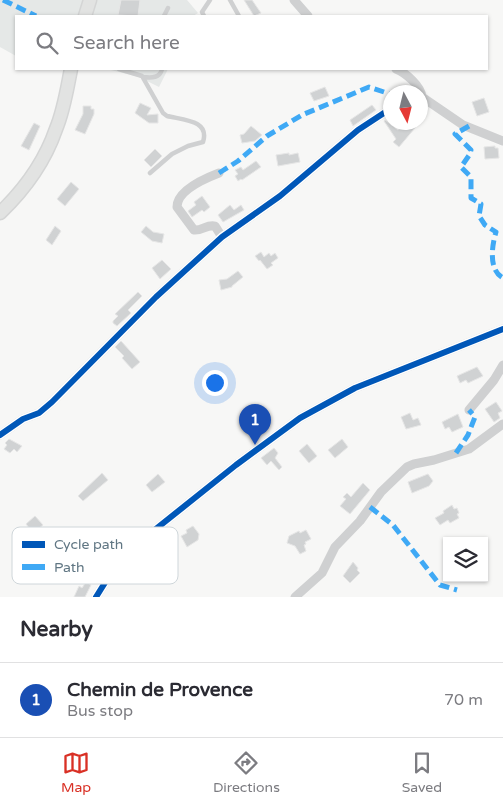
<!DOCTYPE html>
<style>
body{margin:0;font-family:"Varela Round",sans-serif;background:#f7f7f7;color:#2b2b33}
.controls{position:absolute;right:15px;bottom:15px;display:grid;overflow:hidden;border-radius:0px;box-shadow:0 1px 4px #0004}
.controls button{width:45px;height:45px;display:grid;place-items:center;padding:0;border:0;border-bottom:1px solid #e1e1e2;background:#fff;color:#2b2b33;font:25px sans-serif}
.compass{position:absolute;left:383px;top:85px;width:45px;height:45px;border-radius:50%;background:#fff;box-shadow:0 1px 4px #0004;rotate:173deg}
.you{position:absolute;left:214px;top:382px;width:18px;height:18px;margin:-12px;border:4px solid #fff;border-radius:50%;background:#1a73e8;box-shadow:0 0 0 8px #1a73e833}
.badge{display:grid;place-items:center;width:32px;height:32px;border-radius:50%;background:#d93025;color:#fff;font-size:16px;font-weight:700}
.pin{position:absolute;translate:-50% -41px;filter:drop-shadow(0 1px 2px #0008)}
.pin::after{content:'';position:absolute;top:26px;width:18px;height:15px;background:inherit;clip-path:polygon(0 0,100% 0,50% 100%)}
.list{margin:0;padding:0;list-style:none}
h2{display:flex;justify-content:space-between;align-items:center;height:65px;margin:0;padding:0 20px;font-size:21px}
h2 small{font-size:16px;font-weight:400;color:#7c7c81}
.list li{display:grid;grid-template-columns:32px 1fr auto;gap:15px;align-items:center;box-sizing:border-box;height:75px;padding:0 20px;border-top:1px solid #e1e1e2}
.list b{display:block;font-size:19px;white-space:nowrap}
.list p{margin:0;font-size:16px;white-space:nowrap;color:#7c7c81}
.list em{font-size:16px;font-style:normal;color:#7c7c81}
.icon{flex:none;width:28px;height:28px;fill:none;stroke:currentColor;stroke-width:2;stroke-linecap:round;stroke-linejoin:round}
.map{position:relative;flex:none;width:503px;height:597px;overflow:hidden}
.search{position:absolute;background:#fff;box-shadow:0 1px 4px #0004;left:15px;right:15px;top:15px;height:55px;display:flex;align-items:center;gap:12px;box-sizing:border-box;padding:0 18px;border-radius:0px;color:#7c7c81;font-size:19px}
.sheet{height:140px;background:#fff}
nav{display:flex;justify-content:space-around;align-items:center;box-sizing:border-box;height:70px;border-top:1px solid #e1e1e2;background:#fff;font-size:14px;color:#7c7c81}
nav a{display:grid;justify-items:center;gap:2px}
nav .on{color:#d93025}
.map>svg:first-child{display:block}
</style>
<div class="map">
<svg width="503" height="597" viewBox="0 0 503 597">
<rect width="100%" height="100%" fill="#f7f7f6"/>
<!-- built -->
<path fill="#e5e8e7" d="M0 0H187L198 13 193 16H16V56L0 47Z
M107 69H168L159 87 139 77Z"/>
<!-- building -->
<path fill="#d0d2d3" stroke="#e6e6e6" d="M121 0H140L138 16 118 15Z
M244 0H252L261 13 254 16Z
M325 87 329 96 314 101 310 93Z
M484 98 489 112 477 116 472 102Z
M140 103 151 108 147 115 158 114V123H149L135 113Z
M372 105 376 110 353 126 350 120Z
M83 106H91V109H94V114L85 134 75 130 83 114Z
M385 120 398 130 405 122H420L399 147 393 142 396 139 384 121Z
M34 123 40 126 29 150 21 146Z
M251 126 262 135 255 141 242 143 240 135 244 134Z
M495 146V148H498L499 158 485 159 484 147Z
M155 149 162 156 151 167 144 160Z
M289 153V155L298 153 300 162 278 166 276 155Z
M256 161 261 167 242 180 241 179 238 181 235 176 238 174 235 170 241 167 243 170Z
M71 182 79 189 65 206 57 199Z
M202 196 210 207 204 212 202 210 192 217 188 211 196 205 194 202Z
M230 205 234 210 241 205 244 210 223 222 218 215Z
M55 226 61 231 52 245 46 240Z
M146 226 153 232 164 234 162 243 152 241 141 232Z
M261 252 264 257 269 253 271 256 275 253 278 258 271 263 273 265 267 269 260 260 259 261 255 256Z
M162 260 171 269 160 279 152 268Z
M238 271 243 277 232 286V287L221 290 219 280 227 279Z
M138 292 142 296 128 310 131 313 117 326 113 323V321L118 316 115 314Z
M121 341 140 362 132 369 122 358 124 356 115 347Z
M477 367 483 376 468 383 466 380 460 383 457 376Z
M496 402 502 411 498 413 500 418 494 422 485 409Z
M410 413 413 420 418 418 421 425 406 429 401 417Z
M458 414 463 427 452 432 449 427 445 429 442 422Z
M9 439 22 446 17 452 14 449 10 453 4 449 7 445 5 443Z
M342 439 348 447 335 458 328 450Z
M307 444 317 456 309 463 299 451Z
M274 448 278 453 275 458 282 467 279 470 271 461 267 465 261 458Z
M102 473 108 480 83 501 78 496Z
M158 474 165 482 152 492 146 485Z
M428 474 433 481 429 486 412 493 408 482Z
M363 483 370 490 350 514 340 506 346 499 343 497 347 493 351 497Z
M452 505 454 509 457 508 459 513 457 514 459 518 450 523 448 520 440 525 435 518 444 513 443 511Z
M35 516 43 525 33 533 26 524Z
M193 526 199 534 198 540 187 547 181 536 187 533 186 530Z
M306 530 311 539 305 542 306 544 304 545 306 551 300 554 295 546 287 543 289 536 299 531 300 533Z
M353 562 358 568 357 570 360 573 350 583 343 576Z
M86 582 91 585 85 597H74L79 586 82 588Z"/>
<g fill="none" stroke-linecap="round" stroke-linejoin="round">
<!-- secondary casing -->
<g stroke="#d4d5d5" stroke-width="15">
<path id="secondary" d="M85 16 90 0
M0 213C24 190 45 161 56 129 64 110 67 89 71 69"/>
</g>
<!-- service -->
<path stroke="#cfd0d1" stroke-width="4.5" d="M230 0 239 16
M164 16 168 8
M204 16 202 12 210 0
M119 69 142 76 163 113 167 116C183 120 210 120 203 142L188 146 172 154 150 173
M143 77C152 78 160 78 162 69"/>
<!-- minor -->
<path stroke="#cfd0d1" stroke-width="9" d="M294 0 308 16
M396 69C406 73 421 86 422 97
M422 97 463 125 503 141
M219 173C206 178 177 190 177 207L194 230C202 231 207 224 215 226L222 237
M469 410 494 380 503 365
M0 435 23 419 39 413 52 402 156 297 222 237 280 196 358 130 390 109
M96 597 111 573 132 548 236 465 300 418 355 388 503 329
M295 597 322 573 335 547 360 521 381 492 407 467 414 464 434 460 469 449 503 424"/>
<!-- secondary -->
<use href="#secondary" stroke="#e2e3e2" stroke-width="12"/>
<!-- quiet -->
<path stroke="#3fa9f5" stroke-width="5" stroke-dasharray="10 5" stroke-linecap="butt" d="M3 0 36 16
M469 126 455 134 471 150 470 154 461 167 471 177V198L481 204 479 216 485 225 496 232C492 245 488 270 503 278
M219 173 238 161 267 136 302 115 369 87 390 94
M456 453 468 435 475 417 469 410
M370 507 393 525 440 585 457 590"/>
<!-- cycleway casing -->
<g stroke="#fff" stroke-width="9">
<path id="cycleway" d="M0 435 23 419 39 413 52 402 156 297 222 237 280 196 358 130 390 109
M96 597 111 573 132 548 236 465 300 418 355 388 503 329"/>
</g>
<!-- cycleway -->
<use href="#cycleway" stroke="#0057b8" stroke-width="6"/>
</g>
<!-- legend -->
<rect x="12" y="527" width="166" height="57" rx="8" fill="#fff" stroke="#cfd6da" stroke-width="1"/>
<rect x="22" y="541" width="23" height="7" fill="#0057b8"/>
<rect x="22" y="564" width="23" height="6" fill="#3fa9f5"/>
<g font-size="14" fill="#607683">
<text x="54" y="549">Cycle path</text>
<text x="54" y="572">Path</text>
</g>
</svg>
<div class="controls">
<button><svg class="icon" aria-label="layers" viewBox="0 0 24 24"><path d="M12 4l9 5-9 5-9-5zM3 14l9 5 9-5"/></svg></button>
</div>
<svg class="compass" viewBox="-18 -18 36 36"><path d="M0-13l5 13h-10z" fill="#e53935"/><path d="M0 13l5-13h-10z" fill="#7c7c81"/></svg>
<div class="you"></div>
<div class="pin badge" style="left:255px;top:445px;background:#1a4fb4">1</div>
<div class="search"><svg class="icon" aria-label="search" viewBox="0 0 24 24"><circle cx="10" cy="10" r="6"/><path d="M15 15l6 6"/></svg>Search here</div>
</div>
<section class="sheet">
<h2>Nearby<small></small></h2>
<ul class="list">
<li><span class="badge" style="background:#1a4fb4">1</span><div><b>Chemin de Provence</b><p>Bus stop</p></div><em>70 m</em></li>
</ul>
</section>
<nav>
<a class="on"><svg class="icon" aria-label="map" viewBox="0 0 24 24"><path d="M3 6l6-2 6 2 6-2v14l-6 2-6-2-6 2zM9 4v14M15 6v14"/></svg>Map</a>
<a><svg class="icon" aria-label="directions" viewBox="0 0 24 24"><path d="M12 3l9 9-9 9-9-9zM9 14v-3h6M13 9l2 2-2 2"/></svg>Directions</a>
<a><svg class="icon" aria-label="saved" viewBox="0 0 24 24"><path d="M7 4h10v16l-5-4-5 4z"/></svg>Saved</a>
</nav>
